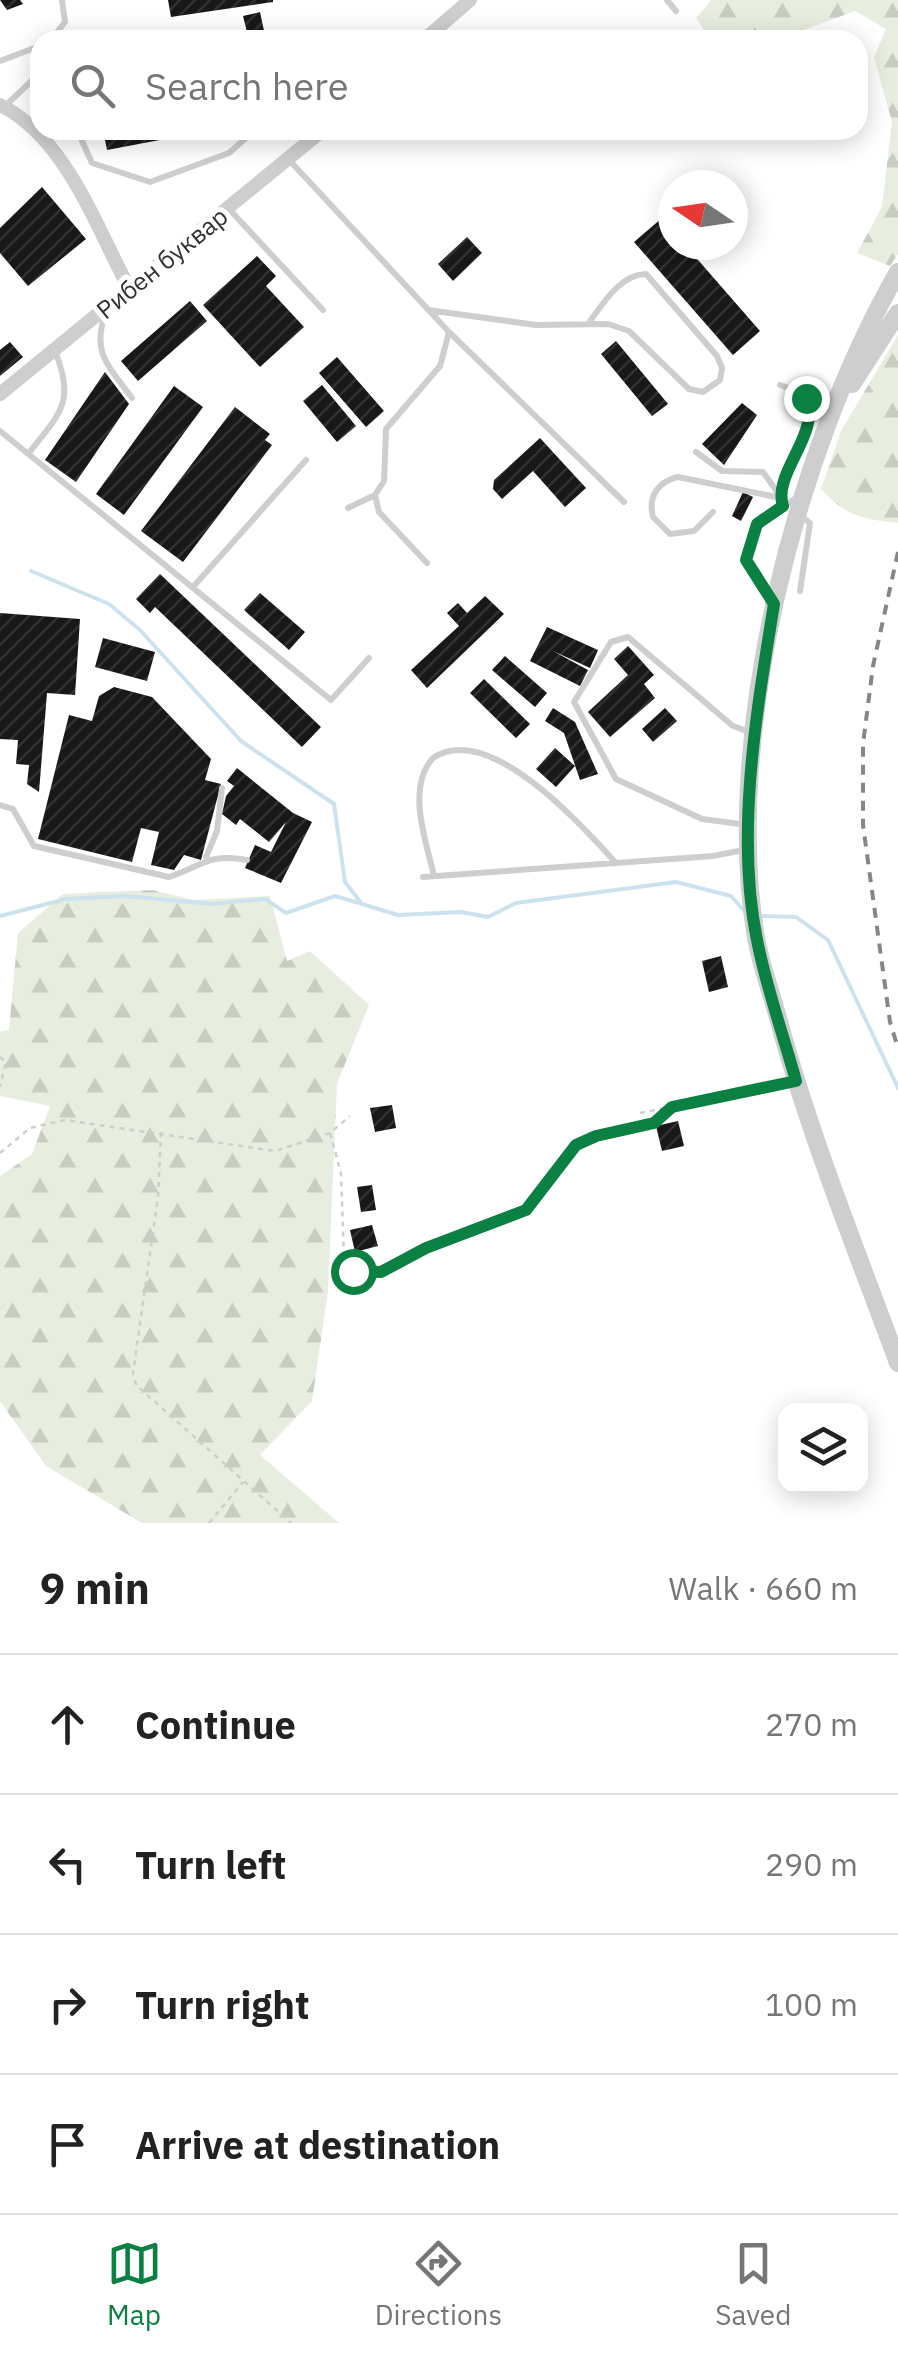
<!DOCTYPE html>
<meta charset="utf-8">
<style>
body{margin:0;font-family:"IBM Plex Sans",sans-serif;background:#f2f2f2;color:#222}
.controls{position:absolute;right:30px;bottom:30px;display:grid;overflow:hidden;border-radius:20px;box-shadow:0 5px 25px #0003}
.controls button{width:90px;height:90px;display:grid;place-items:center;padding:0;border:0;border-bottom:2px solid #e0e0e0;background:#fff;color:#222;font:50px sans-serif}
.compass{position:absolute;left:658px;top:170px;width:90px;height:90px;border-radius:50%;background:#fff;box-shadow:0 5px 25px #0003;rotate:283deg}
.stop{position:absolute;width:30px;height:30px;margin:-22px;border:8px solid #0b8043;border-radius:50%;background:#fff}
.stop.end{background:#0b8043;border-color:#fff;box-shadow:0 2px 10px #0008}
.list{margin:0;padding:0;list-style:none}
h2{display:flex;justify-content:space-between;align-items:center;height:130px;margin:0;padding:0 40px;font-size:42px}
h2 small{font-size:32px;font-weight:400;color:#767676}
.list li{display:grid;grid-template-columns:65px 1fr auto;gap:30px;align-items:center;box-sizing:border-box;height:140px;padding:0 40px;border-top:2px solid #e0e0e0}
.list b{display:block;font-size:38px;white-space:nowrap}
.list em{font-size:32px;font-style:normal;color:#767676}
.icon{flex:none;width:55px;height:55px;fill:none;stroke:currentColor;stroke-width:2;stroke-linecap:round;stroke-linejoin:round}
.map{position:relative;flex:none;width:898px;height:1523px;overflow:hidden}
.search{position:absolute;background:#fff;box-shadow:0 5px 25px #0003;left:30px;right:30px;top:30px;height:110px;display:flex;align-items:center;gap:25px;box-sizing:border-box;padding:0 35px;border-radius:30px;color:#767676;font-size:38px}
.sheet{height:690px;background:#fff}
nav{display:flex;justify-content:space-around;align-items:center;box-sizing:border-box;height:140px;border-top:2px solid #e0e0e0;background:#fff;font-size:28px;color:#767676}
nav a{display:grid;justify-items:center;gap:5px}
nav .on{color:#0b8043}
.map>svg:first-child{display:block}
</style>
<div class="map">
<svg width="898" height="1523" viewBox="0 0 898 1523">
<defs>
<pattern id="forest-firs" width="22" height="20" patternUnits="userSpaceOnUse" patternTransform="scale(2.5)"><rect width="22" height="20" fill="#e8eedf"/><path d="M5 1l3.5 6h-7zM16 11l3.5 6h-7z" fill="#c7cdc0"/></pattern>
<pattern id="building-hatch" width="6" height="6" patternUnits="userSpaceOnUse" patternTransform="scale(2.5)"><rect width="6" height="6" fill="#181818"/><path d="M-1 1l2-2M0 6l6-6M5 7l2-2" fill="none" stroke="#313131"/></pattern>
</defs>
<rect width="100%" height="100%" fill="#fff"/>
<!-- forest -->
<path fill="url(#forest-firs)" d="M711 0H898V254L890 266 857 253 882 207 892 122 874 57 886 29 855 11 801 31 790 40H711L696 18Z
M898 335V523C863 519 845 516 821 489L841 431Z
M152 890 194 900 270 896 287 961 310 951 369 1005 337 1084 328 1291 312 1401 260 1455 339 1523H142L46 1466 0 1401V1176L32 1154 50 1106 0 1096V1032L9 1030 18 933 63 894Z"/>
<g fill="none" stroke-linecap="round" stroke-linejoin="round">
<!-- stream -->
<path stroke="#cce2ee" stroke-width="4" d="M31 571 109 604 140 630 241 741 334 804 345 882 362 904 398 915 461 912 488 917 516 903 676 882 731 896 746 913
M0 916 66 899 125 896 213 904 265 899 286 913 335 896 359 903
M759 916 796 917 828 940 898 1088"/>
</g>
<!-- building -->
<path fill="url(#building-hatch)" d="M0 0H20L23 4 7 10Z
M168 0H273V2L171 17Z
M260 12 266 40H249L243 16Z
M103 130H201L202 132 107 150Z
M42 187 86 239 28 286 0 253V228Z
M662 218 673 231V245H685L760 331 733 355 634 242Z
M467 237 482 253 453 281 438 264Z
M257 256 276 276 266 286 304 327 260 367 203 305Z
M190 301 207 321 138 381 121 361Z
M616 341 668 404 652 416 601 354Z
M10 342 23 357 0 376V350Z
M337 357 384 411 366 427 319 373Z
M105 372 129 404 76 482 45 460Z
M322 385 356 426 337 442 303 401Z
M174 386 203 407 124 515 96 494Z
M742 403 757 415 724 465 702 444Z
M235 407 270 434 265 440 272 445 183 562 141 531Z
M540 438 586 488 565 507 533 471 502 499 493 489 494 480Z
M743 492 753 497 741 521 732 516Z
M160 574 321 727 302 747 155 607 150 613 136 599Z
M260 593 305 632 289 650 244 610Z
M485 596 504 614 427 688 411 670 459 626 447 613 458 603 467 613Z
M0 613 80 619 75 695 47 693 39 792 27 784 29 765 16 764 18 740 0 739Z
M547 627 598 650 590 668 553 651 588 670 580 686 530 661Z
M103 638 155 652 147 681 95 667Z
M628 646 654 675 644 684 655 698 610 737 588 712 628 675 614 659Z
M505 656 547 693 535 707 492 670Z
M484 679 530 724 516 738 470 693Z
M114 687 152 697 211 759 205 780 221 784 201 860 184 855 174 870 151 865 159 832 141 828 132 862 38 839 69 715 92 721 99 696Z
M553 708 575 722 598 774 580 780 564 733 545 721Z
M665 708 677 721 653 742 642 729Z
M555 748 575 766 556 787 536 769Z
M237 768 293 813 312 822 281 883 245 868 255 845 271 852 286 822 269 842 240 819 236 825 222 814 226 796 234 786 227 781Z
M721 956 728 987 709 992 702 961Z
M392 1105 396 1128 375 1132 370 1108Z
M678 1121 684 1146 662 1151 656 1126Z
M372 1185 376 1210 361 1212 357 1187Z
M372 1225 378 1246 355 1252 350 1230Z"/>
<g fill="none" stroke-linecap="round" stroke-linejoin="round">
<!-- path -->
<path stroke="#cecece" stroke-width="2.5" stroke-dasharray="5 5" stroke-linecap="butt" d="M0 1057 6 1062 0 1087
M640 1113 781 1084
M161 1132 158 1197 133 1373 136 1385 291 1523
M330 1133 341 1173 344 1259 353 1271 365 1275 381 1272 426 1248 526 1210 576 1145 596 1136 654 1123 672 1107
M0 1153 30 1128 65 1120 275 1151 330 1133 350 1116
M209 1523 243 1482"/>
<!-- service -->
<path stroke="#cecece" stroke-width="6" d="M667 0 676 11
M51 40 65 22 62 0
M191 40 228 33 239 40
M0 61 40 46
M5 106 40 73
M77 130 92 163 150 182 229 153 255 130
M290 161 449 332 624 502
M229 209 323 310
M428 310 536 325 608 324 629 331 689 389 703 392 720 380 722 368 717 356 646 274C620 274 602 305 588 324
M106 311C91 353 108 365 132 398
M0 431 331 700 369 658
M696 452 722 471 763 472 780 496
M28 454C60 413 76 403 55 351
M779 492 790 472 810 405 800 392 780 385
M375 495 379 512 427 563
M348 508 375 495 384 481 386 429 440 366 449 332
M713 512 694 531 670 534 653 517C648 497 657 482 678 477L781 498
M800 515 810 523 800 591
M193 587 306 460
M770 597 746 560 757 524 799 496
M0 805 13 809 34 846 169 877C203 866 207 853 247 860
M748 825 702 819 616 779 574 702 611 642 628 637 733 726 752 733
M206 857 217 831 222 788
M434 876C426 841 406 788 433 758 489 721 582 825 616 863
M423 877 713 856 744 850"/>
<!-- minor -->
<path stroke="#cecece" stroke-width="14" d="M424 40 470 0
M0 105C66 137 97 229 130 290
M0 394 323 130"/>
<!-- tertiary -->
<path stroke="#cecece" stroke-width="18" d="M898 272C797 447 722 736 756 938 761 965 771 992 778 1018 810 1136 856 1249 898 1363
M852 384 898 313"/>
<!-- rail -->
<path stroke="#868686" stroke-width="4" stroke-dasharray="10 8" stroke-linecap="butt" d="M898 552 873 666 863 744V825L890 1022 898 1048"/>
</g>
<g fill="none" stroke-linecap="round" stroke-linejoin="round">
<!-- route -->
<path stroke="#0b8043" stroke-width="12" d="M353 1271 381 1272 426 1248 526 1210 576 1145 596 1136 654 1123 672 1107 796 1081C783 1034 766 987 757 940 735 833 757 709 774 604L746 560 757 524 783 506C772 473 822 433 806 398"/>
</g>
<g text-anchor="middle" stroke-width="10" stroke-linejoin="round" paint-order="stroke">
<!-- street labels -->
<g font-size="25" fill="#313131" stroke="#fff">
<text transform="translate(162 263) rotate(-39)" y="9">Рибен буквар</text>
</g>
</g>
</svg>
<div class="controls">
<button><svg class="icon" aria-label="layers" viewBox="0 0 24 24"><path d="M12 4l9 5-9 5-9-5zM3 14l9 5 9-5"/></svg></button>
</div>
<svg class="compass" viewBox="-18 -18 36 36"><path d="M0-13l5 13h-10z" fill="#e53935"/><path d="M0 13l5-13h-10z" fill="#767676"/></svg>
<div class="stop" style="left:353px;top:1271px"></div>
<div class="stop end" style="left:806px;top:398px"></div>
<div class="search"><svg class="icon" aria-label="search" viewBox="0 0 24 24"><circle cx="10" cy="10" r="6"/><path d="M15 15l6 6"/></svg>Search here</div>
</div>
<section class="sheet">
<h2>9 min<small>Walk · 660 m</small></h2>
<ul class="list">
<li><svg class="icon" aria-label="ahead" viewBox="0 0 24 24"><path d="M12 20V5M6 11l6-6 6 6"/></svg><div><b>Continue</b></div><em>270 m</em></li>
<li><svg class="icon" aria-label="left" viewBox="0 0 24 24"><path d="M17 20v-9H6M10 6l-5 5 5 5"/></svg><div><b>Turn left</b></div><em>290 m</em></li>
<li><svg class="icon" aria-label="right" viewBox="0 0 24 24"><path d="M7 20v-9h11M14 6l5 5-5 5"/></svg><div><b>Turn right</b></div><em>100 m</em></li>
<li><svg class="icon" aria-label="arrive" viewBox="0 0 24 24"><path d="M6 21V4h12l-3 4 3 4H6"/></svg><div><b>Arrive at destination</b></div></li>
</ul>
</section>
<nav>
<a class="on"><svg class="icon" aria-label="map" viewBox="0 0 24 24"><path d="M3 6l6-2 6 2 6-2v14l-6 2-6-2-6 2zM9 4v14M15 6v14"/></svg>Map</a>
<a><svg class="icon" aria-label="directions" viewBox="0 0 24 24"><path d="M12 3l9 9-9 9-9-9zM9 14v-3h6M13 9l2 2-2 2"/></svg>Directions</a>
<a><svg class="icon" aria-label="saved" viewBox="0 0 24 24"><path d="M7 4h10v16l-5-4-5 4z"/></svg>Saved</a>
</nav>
